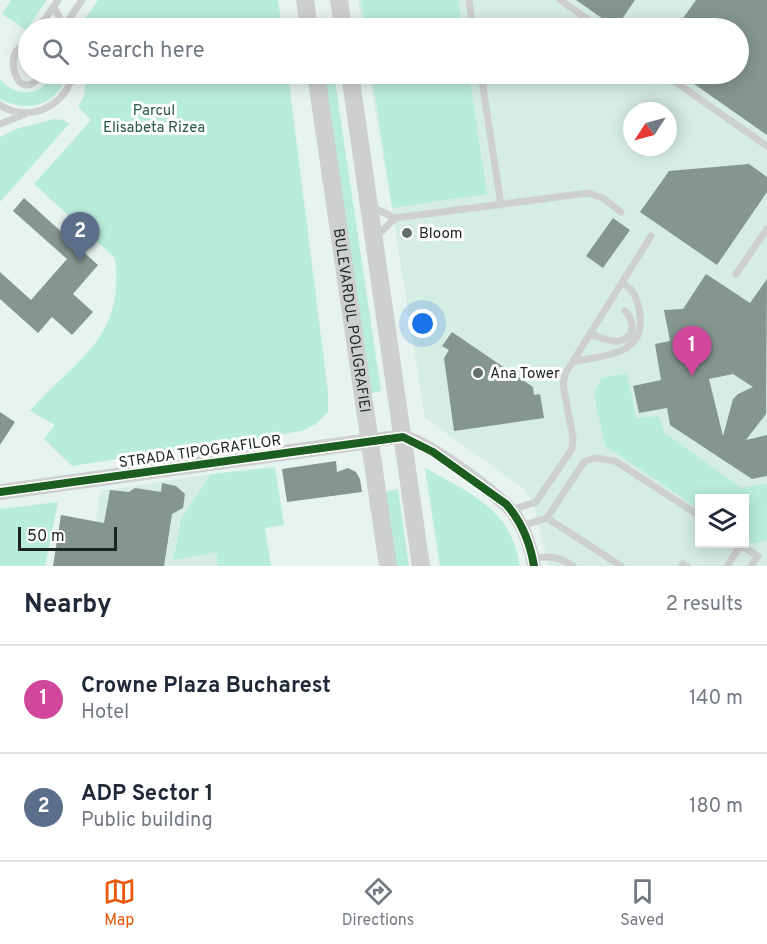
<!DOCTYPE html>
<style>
body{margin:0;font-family:Overpass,sans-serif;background:#f2f2f3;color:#1f2937}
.controls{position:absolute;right:18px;bottom:18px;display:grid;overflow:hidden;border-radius:0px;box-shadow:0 3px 15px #0003}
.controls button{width:54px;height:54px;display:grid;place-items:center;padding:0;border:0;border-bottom:2px solid #e0e1e3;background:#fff;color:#1f2937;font:30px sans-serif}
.compass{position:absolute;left:623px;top:102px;width:54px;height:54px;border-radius:50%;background:#fff;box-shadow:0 3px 15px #0003;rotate:234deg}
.scale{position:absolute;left:18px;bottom:15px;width:99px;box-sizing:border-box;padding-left:6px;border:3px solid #1c2521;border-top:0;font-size:16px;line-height:21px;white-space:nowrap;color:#1c2521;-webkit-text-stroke:4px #fff;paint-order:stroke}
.you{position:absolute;left:423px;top:324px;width:21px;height:21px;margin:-15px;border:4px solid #fff;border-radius:50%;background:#1a73e8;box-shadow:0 0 0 9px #1a73e833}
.badge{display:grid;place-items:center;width:39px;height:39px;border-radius:50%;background:#ea580c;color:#fff;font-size:20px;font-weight:700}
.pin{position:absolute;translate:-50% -50px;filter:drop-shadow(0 2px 3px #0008)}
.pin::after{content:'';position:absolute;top:32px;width:21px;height:18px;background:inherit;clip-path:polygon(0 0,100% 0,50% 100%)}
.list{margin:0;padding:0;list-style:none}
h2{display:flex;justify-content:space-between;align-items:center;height:78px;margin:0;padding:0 24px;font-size:26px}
h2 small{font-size:20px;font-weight:400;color:#747a83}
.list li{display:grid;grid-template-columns:39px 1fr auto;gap:18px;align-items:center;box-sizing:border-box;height:108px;padding:0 24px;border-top:2px solid #e0e1e3}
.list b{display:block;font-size:22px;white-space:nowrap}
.list p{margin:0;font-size:20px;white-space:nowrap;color:#747a83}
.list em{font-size:20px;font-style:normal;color:#747a83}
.icon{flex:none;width:33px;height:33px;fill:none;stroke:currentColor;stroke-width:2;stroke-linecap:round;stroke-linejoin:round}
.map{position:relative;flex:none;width:767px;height:566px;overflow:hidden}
.search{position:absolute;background:#fff;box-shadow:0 3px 15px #0003;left:18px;right:18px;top:18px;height:66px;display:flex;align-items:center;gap:15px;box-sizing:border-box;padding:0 21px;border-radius:33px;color:#747a83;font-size:22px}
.sheet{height:294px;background:#fff}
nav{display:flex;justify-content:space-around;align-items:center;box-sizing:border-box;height:84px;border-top:2px solid #e0e1e3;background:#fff;font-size:16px;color:#747a83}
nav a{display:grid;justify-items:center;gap:3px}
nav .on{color:#ea580c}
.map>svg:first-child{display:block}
</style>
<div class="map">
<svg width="767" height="566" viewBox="0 0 767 566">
<rect width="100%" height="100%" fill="#e7f3ef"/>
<!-- built -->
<path fill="#d6ede4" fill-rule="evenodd" d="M358 0H767V566H549L533 503 523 488 425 418 392 208 369 74H738V28H362ZM632 111H668V147H632ZM700 499H744V544H700Z
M211 474 181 519 173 559 216 552 218 566H88L101 491Z"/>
<!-- green -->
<path fill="#b9eddb" d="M11 0H47L26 30 2 14Z
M98 0H278L282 28H83L82 23Z
M361 0H458L462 28H366Z
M52 74H67C58 105 27 114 0 99V79C15 98 42 97 52 74Z
M86 74H288L328 393V412L316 424 302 431 72 466 44 439 55 425 30 411C76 358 125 340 115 258L34 184 91 120 78 107 84 96Z
M324 74H334L381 391 371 393Z
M372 74H469L487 194 392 208Z
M54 119 63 120 69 124 0 202V137L16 129Z
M627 373 636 418 659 416 664 432 741 488 767 484V540L752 544 745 539 744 499H700L699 509 605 446 594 394 602 378Z
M275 467 284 525 265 528 271 566H218L216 552 173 560 181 519 211 474Z
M425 468C471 494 511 508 520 566H440Z
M398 489 409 566H392L381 492Z
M58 502 45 566H0V509Z"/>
<!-- building -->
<path fill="#859690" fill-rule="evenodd" d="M576 0H635L616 28Z
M696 0H767V135L680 74H738V28H676Z
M749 164 767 177V192L717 265 640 212 669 171Z
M24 198 98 265 73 294 93 312 72 335 52 317 38 333 0 299V272L31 300 67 259 13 211Z
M613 218 630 230 603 268 586 256Z
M706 274 750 303 767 279 766 414 746 440 767 435V476L752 479 670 425 667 408 639 413 633 386 661 380 655 344 670 341 664 310 683 309ZM733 374 753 387 738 394 733 399 723 436 709 379Z
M452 332 533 387 534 395 540 394 544 418 454 431 444 358 449 350 442 346Z
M0 412 15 422 0 445Z
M336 461 337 472 348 468 356 472 360 479 362 492 287 502 282 469Z
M162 483 176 486 185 494 183 508 172 514 164 566H53L61 515 104 523 110 490 129 492 135 488 161 492Z"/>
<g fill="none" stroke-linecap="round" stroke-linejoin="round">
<!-- service -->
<path stroke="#cdd0cf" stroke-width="7" d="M469 0 473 28
M560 0 600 28
M54 7 65 28
M39 28 58 0
M63 28 82 0
M28 46C0 43 16 111 42 74
M481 74 501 205
M664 74 767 146
M0 105C29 124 66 106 73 74
M0 124 25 114
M372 207 395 218 588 193 603 198 621 212
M375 238 395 218
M736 274 767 229
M590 334C598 336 610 343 619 341 636 338 634 320 625 311
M573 362C606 354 649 356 639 309 636 296 634 290 622 283
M511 510 536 502 572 449 573 437 563 385 565 374 651 236
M547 518 621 566
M521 526 547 518 584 462 595 458 615 461 700 516
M739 544 758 556 751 566
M533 558C550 556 558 556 573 566
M682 566 683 564 687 566
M727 566 741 545"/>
<!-- minor -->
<path stroke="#cdd0cf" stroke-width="14" d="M370 441C380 440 392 437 402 437 422 438 503 497 515 515 526 531 531 547 534 566"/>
<!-- tertiary -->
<path stroke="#cdd0cf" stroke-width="16" d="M0 492 370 441"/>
<!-- secondary -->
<g stroke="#cdd0cf" stroke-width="18">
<path d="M305 0 309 28"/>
<path d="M339 0 343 28"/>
<path id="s1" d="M316 74 388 566"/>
<path d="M350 74 421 566"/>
</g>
<!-- cycleway casing -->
<g stroke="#fff" stroke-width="11">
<path id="cycleway" d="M0 492 403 437 433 452 506 504C522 522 530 542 534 566"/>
</g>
<!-- cycleway -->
<use href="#cycleway" stroke="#1b5e20" stroke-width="8"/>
</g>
<!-- markers -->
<g fill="#636d69" stroke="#fff" stroke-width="2">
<circle cx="407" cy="233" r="6"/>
<circle cx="478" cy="373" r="6"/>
</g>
<g text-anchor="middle" stroke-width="6" stroke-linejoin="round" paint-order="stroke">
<!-- park labels -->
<g font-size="15" fill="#2a5949" stroke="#fff">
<text x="154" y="115">Parcul<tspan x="154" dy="17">Elisabeta Rizea</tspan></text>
</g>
<!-- poi labels -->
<g font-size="15" fill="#1c2521" stroke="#fff" text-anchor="start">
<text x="419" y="238">Bloom</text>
<text x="490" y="378">Ana Tower</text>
</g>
<!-- street labels -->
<g font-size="15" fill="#1c2521" stroke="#fff">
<text dy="5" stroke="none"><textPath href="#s1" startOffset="249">BULEVARDUL POLIGRAFIEI</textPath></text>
<text transform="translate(200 451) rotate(-8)" y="5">STRADA TIPOGRAFILOR</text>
</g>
</g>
</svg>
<div class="controls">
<button><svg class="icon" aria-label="layers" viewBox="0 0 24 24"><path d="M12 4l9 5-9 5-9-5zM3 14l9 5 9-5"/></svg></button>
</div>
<svg class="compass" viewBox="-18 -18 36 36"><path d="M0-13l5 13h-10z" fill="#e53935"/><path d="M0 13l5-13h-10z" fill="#747a83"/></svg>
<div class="scale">50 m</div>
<div class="you"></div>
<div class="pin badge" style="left:692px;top:376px;background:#d1479c">1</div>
<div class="pin badge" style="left:80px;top:262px;background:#5c6f8a">2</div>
<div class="search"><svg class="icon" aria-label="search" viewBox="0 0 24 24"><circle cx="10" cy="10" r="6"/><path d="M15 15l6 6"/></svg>Search here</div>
</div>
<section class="sheet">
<h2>Nearby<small>2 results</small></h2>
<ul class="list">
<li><span class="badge" style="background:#d1479c">1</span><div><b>Crowne Plaza Bucharest</b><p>Hotel</p></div><em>140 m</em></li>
<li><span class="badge" style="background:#5c6f8a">2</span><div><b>ADP Sector 1</b><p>Public building</p></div><em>180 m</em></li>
</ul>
</section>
<nav>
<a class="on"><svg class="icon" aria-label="map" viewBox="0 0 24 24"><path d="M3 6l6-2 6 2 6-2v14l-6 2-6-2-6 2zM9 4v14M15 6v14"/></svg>Map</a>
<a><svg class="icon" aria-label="directions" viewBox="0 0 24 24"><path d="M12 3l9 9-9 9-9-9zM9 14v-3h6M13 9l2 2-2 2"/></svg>Directions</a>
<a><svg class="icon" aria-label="saved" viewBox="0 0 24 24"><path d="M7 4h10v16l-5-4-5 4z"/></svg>Saved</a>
</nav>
